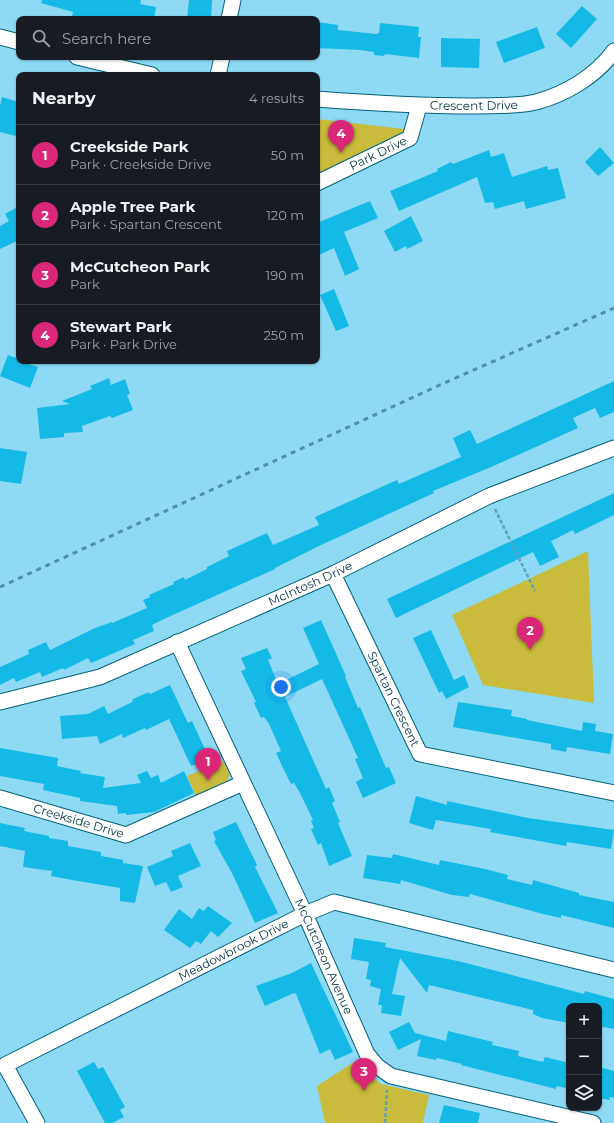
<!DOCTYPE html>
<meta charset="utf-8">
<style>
body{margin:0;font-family:Montserrat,sans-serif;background:#242831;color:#f1f3f6}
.controls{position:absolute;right:12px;bottom:12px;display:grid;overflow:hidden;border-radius:8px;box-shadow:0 1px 3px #0004}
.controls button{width:36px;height:36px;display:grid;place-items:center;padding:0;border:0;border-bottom:1px solid #363941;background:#171b24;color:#f1f3f6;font:20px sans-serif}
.you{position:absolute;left:281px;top:687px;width:14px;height:14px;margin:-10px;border:3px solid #fff;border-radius:50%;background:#1a73e8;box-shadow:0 0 0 6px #1a73e833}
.badge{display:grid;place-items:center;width:26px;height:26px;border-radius:50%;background:#db2777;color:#fff;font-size:13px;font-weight:700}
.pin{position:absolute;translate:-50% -33px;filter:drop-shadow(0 1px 2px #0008)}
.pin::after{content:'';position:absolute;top:21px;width:14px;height:12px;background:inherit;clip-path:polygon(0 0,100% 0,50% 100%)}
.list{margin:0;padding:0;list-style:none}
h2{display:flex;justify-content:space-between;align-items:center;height:52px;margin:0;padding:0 16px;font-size:17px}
h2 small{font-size:13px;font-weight:400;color:#9ea1a6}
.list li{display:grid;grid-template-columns:26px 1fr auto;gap:12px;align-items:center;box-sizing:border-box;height:60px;padding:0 16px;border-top:1px solid #363941}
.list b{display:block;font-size:15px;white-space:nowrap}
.list p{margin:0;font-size:13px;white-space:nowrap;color:#9ea1a6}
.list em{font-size:13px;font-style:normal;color:#9ea1a6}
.icon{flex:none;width:22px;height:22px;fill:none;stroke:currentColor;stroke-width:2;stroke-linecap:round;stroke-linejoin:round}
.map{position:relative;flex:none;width:614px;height:1123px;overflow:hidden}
.search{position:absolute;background:#171b24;box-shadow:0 1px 3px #0004;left:16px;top:16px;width:304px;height:44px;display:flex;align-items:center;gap:10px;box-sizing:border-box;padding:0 14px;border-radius:8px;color:#9ea1a6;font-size:15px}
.panel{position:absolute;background:#171b24;box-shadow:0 1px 3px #0004;left:16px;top:72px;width:304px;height:292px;border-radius:8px}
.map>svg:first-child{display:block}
</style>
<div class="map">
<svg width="614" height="1123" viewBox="0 0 614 1123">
<rect width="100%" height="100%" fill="#8edaf5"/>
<!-- green -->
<path fill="#c9bb3b" d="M317 119 413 130 317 175Z
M588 551 594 703 483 685 452 615Z
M223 761C225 765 229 770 229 775 229 787 206 794 197 798L187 776Z
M354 1062 381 1084 429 1095 423 1123H325L317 1086Z"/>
<!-- building -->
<path fill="#14bae5" d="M42 0H141L140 4 156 7 154 19H71L73 12 41 3Z
M189 0H212L211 19H187Z
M582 6 597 19 571 48 556 34Z
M317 22 338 25V30L376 34 379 33 380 23 419 27 418 37H421L419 58 385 54 384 56 374 55V52L360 50 317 48Z
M537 27 545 48 504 63 496 42Z
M441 38 480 39 479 68 441 67Z
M2 97 19 102V137L0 132V106Z
M600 147 614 163 598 176 585 162Z
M489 150 491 157 504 153 512 177 547 166 548 170 558 168 566 198 526 209 524 201 495 209 493 202 485 203 477 177 399 211 390 191 438 171 437 169 451 162 453 164Z
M370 201 378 218 344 232 359 269 345 276 334 248 317 256V223Z
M19 206V240L0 249V226L9 221 5 214Z
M411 216 423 241 407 249 406 246 395 252 384 231Z
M334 289 349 326 336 331 320 295Z
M8 355 19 359V361L38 367 30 388 0 376Z
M109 378 111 385 125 379 130 394 127 395 133 410 112 418 110 416 82 426 83 432 64 433V437L40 439 37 408 70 404 62 401 92 389 90 386Z
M614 381V412L600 418 595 408 573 418 578 428 491 467 433 491 434 493 319 546 275 568V569L164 619 152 625 154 631 133 640 135 644 91 663 88 658 64 670 63 668 42 677 40 672 16 682 14 678 0 685V667L29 654 28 650 46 642 50 650 95 628 112 622V623L147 608 143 600 150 597 149 595 174 584 173 582 184 577 185 580 207 569V567L229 556 227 551 267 533 273 545 319 525 315 517 397 480 399 484 461 457 453 438 470 430 477 444Z
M0 448 27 452 21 484 0 481Z
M614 493V515L575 534 573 530 551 541 559 557 540 566 533 552 396 618 387 599Z
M321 620 346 676 345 677 358 708 360 707 386 768 389 767 396 783 363 798 356 782 363 778 355 759 358 758 322 679 285 697 326 789 329 787 335 801 332 803 340 822 338 823 352 856 329 866 321 843 318 845 311 829 314 828 311 821 313 820 300 793 294 783 291 784 283 768 276 753 281 751 269 724 264 717 261 718 254 703 256 702 241 671 246 669 241 658 267 648 272 658 268 660 278 684 319 664 303 628Z
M431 630 454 680 464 675 469 687 446 699 442 691 439 693 413 638Z
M170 685 188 723 192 721 209 758 191 766 169 719 146 730 145 728 123 738 122 734 100 744 97 736 62 739 60 716 88 714 104 706 108 714 132 702 133 699 149 692 150 694Z
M458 702 512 710 511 716 527 719V720L582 731 583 722 596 724 595 731 613 734 610 754 567 747 566 752 551 749V744L453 727Z
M0 748 58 758 57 766 81 771 80 773 105 777 103 788 141 783 137 775 147 771 151 778 158 775 161 783 184 771 194 793 154 812 126 815V813L118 814 117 806 80 801V798L43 790 44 784 0 776Z
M416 796 447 805V801L528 818 614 830 611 849 567 842 566 846 490 832 491 829 436 820 433 830 419 826 409 823Z
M236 822 257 865 255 867 278 913 255 923 233 875 214 841 216 840 213 832Z
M0 823 25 828 24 831 49 836V838L68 841V846L101 852V856L123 860V863L143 866 135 903 120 901V888L72 880 51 876 52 871 23 867 25 851 0 846Z
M190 843 201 866 178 876 183 887 171 892 166 882 155 886 147 867 173 856 171 851Z
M393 854 439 865 440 860 485 869 508 875 507 879 532 885 533 880 579 893V895L614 902V928L561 915V918L543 914 470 894 469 897 452 895 401 880 400 884 363 878 367 855 392 858Z
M208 906 232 923 218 937 211 931 201 944 196 941 190 948 164 930 179 909 192 919 199 908 204 911Z
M354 938 386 943 385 947 458 961 584 994 585 991 614 999V1029L599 1026V1006H569V1023L542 1018 533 1014V1010L429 985 427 993 400 958 392 994 405 996 401 1016 381 1013 382 1005H378L381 989 370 986 371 980 366 979 369 962 351 959Z
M311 963 353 1052 335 1060 330 1049 320 1054 296 994 294 993 265 1006 256 986 292 973Z
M409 1022 415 1033 446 1041 448 1031 493 1042 492 1045 519 1051 518 1056 543 1062 545 1057 569 1063V1089L557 1086 556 1089 461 1065 462 1064 437 1058 436 1060 417 1056 421 1039 398 1050 389 1032Z
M94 1062 98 1069 103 1067 125 1107 120 1110 124 1117 112 1123H105L77 1071Z
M599 1067 614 1071V1098L610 1097 609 1100 599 1098Z
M444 1105 480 1113 478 1123H439Z"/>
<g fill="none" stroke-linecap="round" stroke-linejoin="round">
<!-- minor casing -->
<g stroke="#026079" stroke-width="17">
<g id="minor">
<path d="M229 19 233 0"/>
<path d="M0 37 19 42"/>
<path d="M77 57 152 75"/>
<path d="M218 75 222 57"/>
<path id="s1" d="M317 99C369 103 420 106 472 106 494 105 515 107 536 102 566 94 596 76 614 51"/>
<path id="s2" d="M317 183 410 138 419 106"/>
<path id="s3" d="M333 574 420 754 614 793"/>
<path id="s4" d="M177 642 305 914 367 1054 377 1066 391 1076 593 1123"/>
<path id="s5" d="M0 702 100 677 333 574 489 496 614 448"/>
<path id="s6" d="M0 798 126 835 243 783"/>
<path id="s7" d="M37 1123 5 1065 305 914 334 902 614 970"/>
</g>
</g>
<!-- path -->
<path stroke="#60a2b9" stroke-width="2.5" stroke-dasharray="4 2" stroke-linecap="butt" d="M495 509 535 591
M385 1123 387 1090"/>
<!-- minor -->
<use href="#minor" stroke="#fff" stroke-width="15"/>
<!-- rail -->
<path stroke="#508fa4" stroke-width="3" stroke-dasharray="5 5" stroke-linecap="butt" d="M0 587 442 384 614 308"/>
</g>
<g text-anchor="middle" stroke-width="3" stroke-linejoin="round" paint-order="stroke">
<!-- street labels -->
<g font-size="12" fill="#043341" stroke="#ade4f9">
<text dy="4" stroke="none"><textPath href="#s1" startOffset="157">Crescent Drive</textPath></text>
<text dy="4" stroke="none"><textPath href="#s2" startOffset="68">Park Drive</textPath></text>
<text dy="4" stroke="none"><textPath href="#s5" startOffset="333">McIntosh Drive</textPath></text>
<text dy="4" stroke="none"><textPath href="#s3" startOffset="139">Spartan Crescent</textPath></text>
<text dy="4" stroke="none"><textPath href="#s6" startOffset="82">Creekside Drive</textPath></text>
<text dy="4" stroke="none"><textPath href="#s7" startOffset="322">Meadowbrook Drive</textPath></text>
<text dy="4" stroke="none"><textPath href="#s4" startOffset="347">McCutcheon Avenue</textPath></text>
</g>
</g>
</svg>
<div class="controls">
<button>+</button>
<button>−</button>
<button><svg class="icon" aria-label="layers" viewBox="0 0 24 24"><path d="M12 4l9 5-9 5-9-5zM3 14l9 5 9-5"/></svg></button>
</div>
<div class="you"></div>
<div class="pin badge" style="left:208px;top:781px">1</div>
<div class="pin badge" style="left:530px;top:650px">2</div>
<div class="pin badge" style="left:364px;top:1091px">3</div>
<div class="pin badge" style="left:341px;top:153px">4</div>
<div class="search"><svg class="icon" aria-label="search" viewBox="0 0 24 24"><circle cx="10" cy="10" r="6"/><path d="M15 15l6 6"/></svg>Search here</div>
<section class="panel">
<h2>Nearby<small>4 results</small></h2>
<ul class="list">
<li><span class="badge">1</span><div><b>Creekside Park</b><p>Park · Creekside Drive</p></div><em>50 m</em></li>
<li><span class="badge">2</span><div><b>Apple Tree Park</b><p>Park · Spartan Crescent</p></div><em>120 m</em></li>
<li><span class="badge">3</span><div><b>McCutcheon Park</b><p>Park</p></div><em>190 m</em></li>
<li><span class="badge">4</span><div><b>Stewart Park</b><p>Park · Park Drive</p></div><em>250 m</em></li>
</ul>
</section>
</div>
